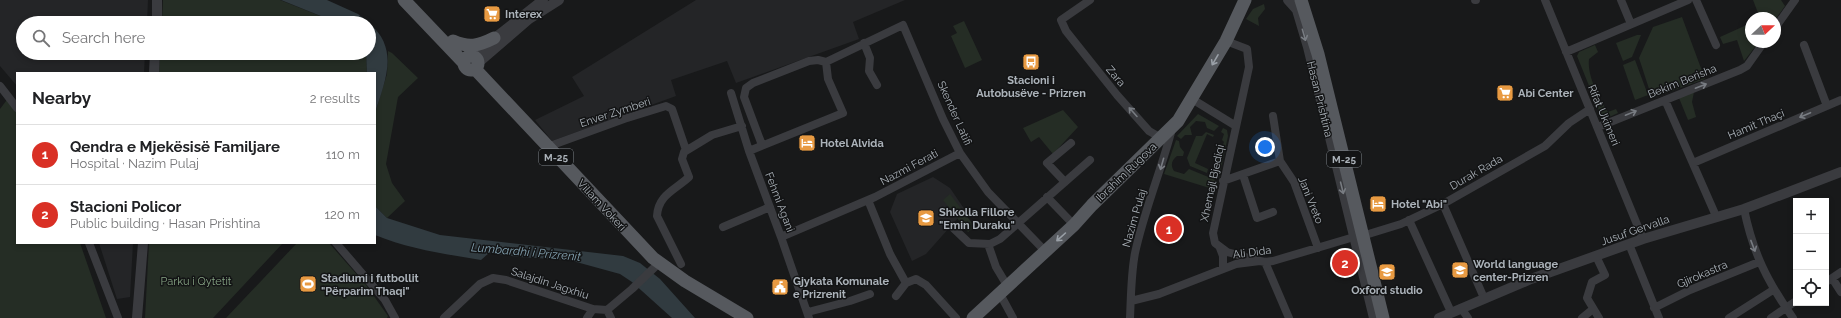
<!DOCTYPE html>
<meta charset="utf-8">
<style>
body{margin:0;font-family:Raleway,sans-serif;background:#f2f2f2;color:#202124}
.controls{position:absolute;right:12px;bottom:12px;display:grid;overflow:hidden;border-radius:0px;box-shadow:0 2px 6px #0003}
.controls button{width:36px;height:36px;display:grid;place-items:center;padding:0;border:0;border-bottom:1px solid #e0e0e0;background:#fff;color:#202124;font:20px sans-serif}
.compass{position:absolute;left:1745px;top:12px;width:36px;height:36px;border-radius:50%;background:#fff;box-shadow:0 2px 6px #0003;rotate:68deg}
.you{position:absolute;left:1265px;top:147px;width:14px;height:14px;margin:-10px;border:3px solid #fff;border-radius:50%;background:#1a73e8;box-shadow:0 0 0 6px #1a73e833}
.badge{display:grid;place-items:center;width:26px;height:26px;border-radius:50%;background:#d93025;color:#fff;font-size:13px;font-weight:700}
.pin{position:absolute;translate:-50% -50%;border:2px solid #fff;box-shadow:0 1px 4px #0006}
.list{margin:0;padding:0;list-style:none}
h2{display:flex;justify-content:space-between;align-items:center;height:52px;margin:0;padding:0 16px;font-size:17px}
h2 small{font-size:13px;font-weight:400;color:#757577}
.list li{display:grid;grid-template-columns:26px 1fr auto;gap:12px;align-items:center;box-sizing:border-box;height:60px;padding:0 16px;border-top:1px solid #e0e0e0}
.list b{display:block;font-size:15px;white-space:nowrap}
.list p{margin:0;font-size:13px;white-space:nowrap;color:#757577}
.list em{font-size:13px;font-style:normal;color:#757577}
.icon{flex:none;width:22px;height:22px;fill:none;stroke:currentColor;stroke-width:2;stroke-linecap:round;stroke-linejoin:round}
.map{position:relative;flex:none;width:1841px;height:318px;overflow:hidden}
.search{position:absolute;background:#fff;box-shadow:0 2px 6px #0003;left:16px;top:16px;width:360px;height:44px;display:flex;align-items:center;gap:10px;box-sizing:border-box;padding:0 14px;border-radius:22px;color:#757577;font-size:15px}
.panel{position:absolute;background:#fff;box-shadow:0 2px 6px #0003;left:16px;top:72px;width:360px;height:172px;border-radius:0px}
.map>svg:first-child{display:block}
</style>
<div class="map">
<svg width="1841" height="318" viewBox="0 0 1841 318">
<rect width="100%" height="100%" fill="#18191a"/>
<!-- built -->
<path fill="#242527" d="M0 0H148L147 23H23V53H145L144 73H17V86L0 66Z
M696 0H905L853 22 859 39 736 83 727 61 671 80 676 96 552 141 535 120 584 96 572 77Z
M933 177 950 188 965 210 926 254 912 261 890 212 897 194Z
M99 243H133L130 297 117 299Z"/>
<!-- green -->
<path fill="#252d25" d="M163 0H280L338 23H162Z
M1753 0H1781L1785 6 1775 20V18H1760Z
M1264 4 1265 9 1258 18 1259 26 1246 19 1253 9Z
M1682 17 1705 79 1652 98 1639 58 1653 27Z
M964 21 982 60 965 68 951 36 957 33 953 26Z
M1751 23V42H1759L1744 61 1737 40 1723 44 1720 37Z
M1637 35H1641L1632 57 1623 61 1616 43Z
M1595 45 1598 52 1589 59C1587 76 1599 98 1608 112L1616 109 1618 113 1607 118H1602L1577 56 1579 52Z
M388 51 392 53 418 78 398 97 386 164 392 183 405 201 387 218 375 206V113L387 74Z
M160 53H366L367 73H159Z
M1635 60 1648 95 1635 100 1623 65Z
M1694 92 1692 102 1696 117 1688 120 1679 98Z
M9 97 17 112V243H80L106 318H0V109Z
M1063 110 1078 127 1053 154 1039 137 1031 142 1023 128Z
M1198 114 1219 126 1214 131 1207 128 1205 122 1196 121 1190 127 1192 135H1185L1181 139 1177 136Z
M1223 128 1227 130 1228 136 1219 178 1210 174 1224 142 1222 140 1224 134 1221 132Z
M1206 132 1214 135 1213 137 1207 134 1195 163 1208 169 1207 173 1190 166 1187 158 1196 136H1202Z
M1176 140 1179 141 1180 147 1184 152 1183 156H1177C1172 160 1170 165 1174 171L1184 174 1189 169 1218 181 1216 190 1164 174Z
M950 194 975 227 968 232 943 200Z
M149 243H283L213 318H145Z
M297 243H329L366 285 388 316 387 318H226Z"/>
<!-- water -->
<path fill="#313b40" d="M281 0H327L358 14 369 23H338Z
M369 23C400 49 385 81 375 113V73H367L366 53H369Z
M375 206 387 218 440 235 623 256 640 263 660 279 695 318H672L632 282 620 274 569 260 519 257 489 253 481 260C445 254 409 249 375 235Z"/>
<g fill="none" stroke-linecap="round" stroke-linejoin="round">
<!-- minor -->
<path stroke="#3a3b3f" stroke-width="8" d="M1090 0 1061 20 1066 31 1117 95 1149 131 1161 138
M1475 0H1476
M1545 0 1643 239
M1621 0 1631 24
M1696 0 1716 45
M1775 28 1795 0
M1226 41 1247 49 1249 67 1213 233 1215 243 1227 252 1260 261
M864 43 870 58 869 71 877 85
M1804 45 1827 106
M1566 52 1688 0
M0 86 17 108
M731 93 749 151 781 237 809 318
M1192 99 1236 126
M1665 100 1716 216
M1273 116 1280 161 1294 182 1318 248
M1598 127 1740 70 1747 66 1764 42
M762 145 744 97 746 88 753 83 809 61 818 60 826 62
M547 147 624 119 666 106 672 109 686 150
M749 151 843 113 828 79 826 62 903 25 943 119 960 153 988 192 1045 251
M1693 163 1841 100
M1243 175 1257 218 1273 212
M1223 181 1280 161
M1065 182 1047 163 1071 143
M1047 197 1074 225
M868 200 890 254 906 283
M1443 204 1484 298
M1744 209C1753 253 1767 281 1793 318
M1409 220 1451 312
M949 224 969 243 990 244 1000 239 1090 160
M723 227 770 207
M1362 236 1401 224 1443 204 1545 146 1569 123 1590 109
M781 237 875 197 960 153
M89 243 118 318
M336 243 385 300 395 318
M988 244 996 267 1008 287
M1629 244 1659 318
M1220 248 1223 256V268
M1596 256 1605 275 1592 282 1587 298 1599 318
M1265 262 1289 318
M681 264 657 216C658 195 675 190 689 177L682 159 684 152 712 135 742 126
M1832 278 1841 292
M1826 282 1841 272
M1000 294 1013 318
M896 296 906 283 916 279 926 285 956 318
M1131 301 1159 294 1236 264 1260 261 1265 262 1273 261 1354 237
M1461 308 1468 318
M1654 308 1690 290 1759 262
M607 310 611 318
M808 312 850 301 870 294
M444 318 480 284 493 278 506 280 593 309 607 310 632 289 659 263
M587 318 593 309
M1130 318C1131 297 1131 274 1135 253 1144 211 1161 171 1172 129
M1582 318 1593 309
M1729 318 1773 290
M1771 318 1796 301"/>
<!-- tertiary -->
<path stroke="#3a3b3f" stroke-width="10" d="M1288 0 1297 10 1308 47 1374 318
M157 23V0
M472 56 543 0
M478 63 529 19 559 0
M154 73 155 53
M137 318 143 243
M1439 318 1531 279 1643 239 1744 209 1841 172"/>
<!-- primary -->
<path stroke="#56595e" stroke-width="13" d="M404 0 464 63
M1301 0 1318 54 1383 318
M453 41C469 48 478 46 494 38
M464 63a7 7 0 1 1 14 0a7 7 0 1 1-14 0Z
M475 69 653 258 685 281 747 318
M973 318 1074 225 1092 205 1178 121 1226 41 1245 0"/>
</g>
<!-- one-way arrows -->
<defs><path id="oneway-shaft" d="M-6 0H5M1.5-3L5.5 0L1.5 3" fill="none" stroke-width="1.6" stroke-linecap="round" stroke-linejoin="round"/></defs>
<g stroke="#787c82">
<use href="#oneway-shaft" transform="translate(1304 35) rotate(74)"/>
<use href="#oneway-shaft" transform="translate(1701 86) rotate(-21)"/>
<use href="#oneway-shaft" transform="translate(1133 112) rotate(-132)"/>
<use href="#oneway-shaft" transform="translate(1631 113) rotate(-22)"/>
<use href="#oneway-shaft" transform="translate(1805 115) rotate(157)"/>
<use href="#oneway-shaft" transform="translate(1162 164) rotate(106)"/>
<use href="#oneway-shaft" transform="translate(1342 188) rotate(76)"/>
<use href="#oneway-shaft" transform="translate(1753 246) rotate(69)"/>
</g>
<g stroke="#9aa0a7">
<use href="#oneway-shaft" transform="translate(1215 60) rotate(120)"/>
<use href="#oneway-shaft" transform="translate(1061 237) rotate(138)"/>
</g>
<!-- icons -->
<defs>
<g id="supermarket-square" transform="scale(0.9)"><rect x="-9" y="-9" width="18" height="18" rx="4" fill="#e89a42" stroke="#131415"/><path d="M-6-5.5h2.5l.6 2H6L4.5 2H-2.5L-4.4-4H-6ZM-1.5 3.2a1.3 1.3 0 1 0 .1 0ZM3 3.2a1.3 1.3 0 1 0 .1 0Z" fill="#fff"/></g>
<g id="bus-square" transform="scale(0.9)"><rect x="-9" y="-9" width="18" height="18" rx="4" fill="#e89a42" stroke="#131415"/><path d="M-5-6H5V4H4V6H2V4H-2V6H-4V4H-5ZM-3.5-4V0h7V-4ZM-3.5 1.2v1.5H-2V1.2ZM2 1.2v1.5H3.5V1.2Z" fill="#fff"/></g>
<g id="hotel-square" transform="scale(0.9)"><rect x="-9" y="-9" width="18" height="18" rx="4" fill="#e89a42" stroke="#131415"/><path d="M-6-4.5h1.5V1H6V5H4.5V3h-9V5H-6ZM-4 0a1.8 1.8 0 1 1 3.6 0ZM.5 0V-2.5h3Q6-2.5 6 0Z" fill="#fff"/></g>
<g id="school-square" transform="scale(0.9)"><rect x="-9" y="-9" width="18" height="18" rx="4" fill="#e89a42" stroke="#131415"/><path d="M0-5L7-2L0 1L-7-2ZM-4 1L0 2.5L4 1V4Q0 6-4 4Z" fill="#fff"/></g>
<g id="stadium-square" transform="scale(0.9)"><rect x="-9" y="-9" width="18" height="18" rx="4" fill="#e89a42" stroke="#131415"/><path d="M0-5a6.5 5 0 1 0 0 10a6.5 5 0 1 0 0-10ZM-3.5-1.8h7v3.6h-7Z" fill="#fff"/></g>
<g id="civic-square" transform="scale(0.9)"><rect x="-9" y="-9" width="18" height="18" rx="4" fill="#e89a42" stroke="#131415"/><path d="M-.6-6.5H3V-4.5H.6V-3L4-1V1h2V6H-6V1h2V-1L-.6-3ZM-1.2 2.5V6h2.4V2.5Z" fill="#fff"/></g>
</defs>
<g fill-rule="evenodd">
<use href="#supermarket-square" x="492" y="14"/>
<use href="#bus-square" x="1031" y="62"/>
<use href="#supermarket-square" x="1505" y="93"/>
<use href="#hotel-square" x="807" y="143"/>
<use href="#hotel-square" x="1378" y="204"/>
<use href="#school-square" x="926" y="218"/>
<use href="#school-square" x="1460" y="270"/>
<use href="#school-square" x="1387" y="272"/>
<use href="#stadium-square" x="308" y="284"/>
<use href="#civic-square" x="780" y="287"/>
</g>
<g text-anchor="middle" stroke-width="3" stroke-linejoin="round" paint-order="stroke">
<!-- shield labels -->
<g fill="#131415" stroke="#7d8388" stroke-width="1">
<rect x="539" y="149" width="34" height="16" rx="3"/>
<rect x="1327" y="151" width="34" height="16" rx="3"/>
</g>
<g font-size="10" font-weight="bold" fill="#abb2b9">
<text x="556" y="161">M-25</text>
<text x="1344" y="163">M-25</text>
</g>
<!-- poi labels -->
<g font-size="11" font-weight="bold" fill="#abb2b9" stroke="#131415" text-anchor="start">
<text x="505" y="18">Interex</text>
<text x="1031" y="84" text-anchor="middle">Stacioni i<tspan x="1031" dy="13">Autobusëve - Prizren</tspan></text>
<text x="1518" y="97">Abi Center</text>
<text x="820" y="147">Hotel Alvida</text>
<text x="1391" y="208">Hotel "Abi"</text>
<text x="939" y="216">Shkolla Fillore<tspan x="939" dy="13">"Emin Duraku"</tspan></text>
<text x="1473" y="268">World language<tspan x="1473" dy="13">center-Prizren</tspan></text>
<text x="321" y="282">Stadiumi i futbollit<tspan x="321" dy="13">"Përparim Thaqi"</tspan></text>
<text x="793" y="285">Gjykata Komunale<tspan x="793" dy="13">e Prizrenit</tspan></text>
<text x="1387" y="294" text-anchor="middle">Oxford studio</text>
</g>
<!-- street labels -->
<g font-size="11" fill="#abb2b9" stroke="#131415">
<text transform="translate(1116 76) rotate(50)" y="4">Zara</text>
<text transform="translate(1682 81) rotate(-22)" y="4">Bekim Berisha</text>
<text transform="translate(1320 99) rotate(76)" y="4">Hasan Prishtina</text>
<text transform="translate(615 112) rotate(-18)" y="4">Enver Zymberi</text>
<text transform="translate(955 113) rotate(66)" y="4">Skender Latifi</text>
<text transform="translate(1604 115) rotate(67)" y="4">Rifat Ukimeri</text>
<text transform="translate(1756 124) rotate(-23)" y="4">Hamit Thaçi</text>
<text transform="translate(909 167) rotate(-28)" y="4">Nazmi Ferati</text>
<text transform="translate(1126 172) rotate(-44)" y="4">Ibrahim Rugova</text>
<text transform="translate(1476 172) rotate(-30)" y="4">Durak Rada</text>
<text transform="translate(1212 183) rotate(-78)" y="4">Xhemajl Bjediqi</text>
<text transform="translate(1311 200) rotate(68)" y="4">Jani Vreto</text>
<text transform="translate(780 202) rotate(69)" y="4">Fehmi Agani</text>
<text transform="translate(602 205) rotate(47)" y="4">Viliam Vokeri</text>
<text transform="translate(1134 218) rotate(-74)" y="4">Nazim Pulaj</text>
<text transform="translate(1635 230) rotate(-19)" y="4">Jusuf Gervalla</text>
<text transform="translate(1252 252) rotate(-7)" y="4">Ali Dida</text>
<text transform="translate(1702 274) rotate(-23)" y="4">Gjirokastra</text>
<text transform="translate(550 283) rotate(18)" y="4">Salajdin Jagxhiu</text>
</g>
<!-- park labels -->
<g font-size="11" fill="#86a384" stroke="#131415">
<text x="196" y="285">Parku i Qytetit</text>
</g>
<!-- water labels -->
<g font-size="12" font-style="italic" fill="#85a3b2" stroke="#131415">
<text transform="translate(526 252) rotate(5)" y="4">Lumbardhi i Prizrenit</text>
</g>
</g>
</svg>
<div class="controls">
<button>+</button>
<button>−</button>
<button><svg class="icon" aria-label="locate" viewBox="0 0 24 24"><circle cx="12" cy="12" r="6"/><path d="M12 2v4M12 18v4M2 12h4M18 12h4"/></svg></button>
</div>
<svg class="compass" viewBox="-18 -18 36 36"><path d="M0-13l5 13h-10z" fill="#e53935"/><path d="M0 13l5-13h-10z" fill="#757577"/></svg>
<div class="you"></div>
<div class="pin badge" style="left:1169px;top:229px">1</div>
<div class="pin badge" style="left:1345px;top:263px">2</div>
<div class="search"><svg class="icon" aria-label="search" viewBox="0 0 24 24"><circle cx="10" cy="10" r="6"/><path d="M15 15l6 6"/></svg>Search here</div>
<section class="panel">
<h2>Nearby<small>2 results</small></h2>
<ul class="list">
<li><span class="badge">1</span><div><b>Qendra e Mjekësisë Familjare</b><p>Hospital · Nazim Pulaj</p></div><em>110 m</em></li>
<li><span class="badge">2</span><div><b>Stacioni Policor</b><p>Public building · Hasan Prishtina</p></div><em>120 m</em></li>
</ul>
</section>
</div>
